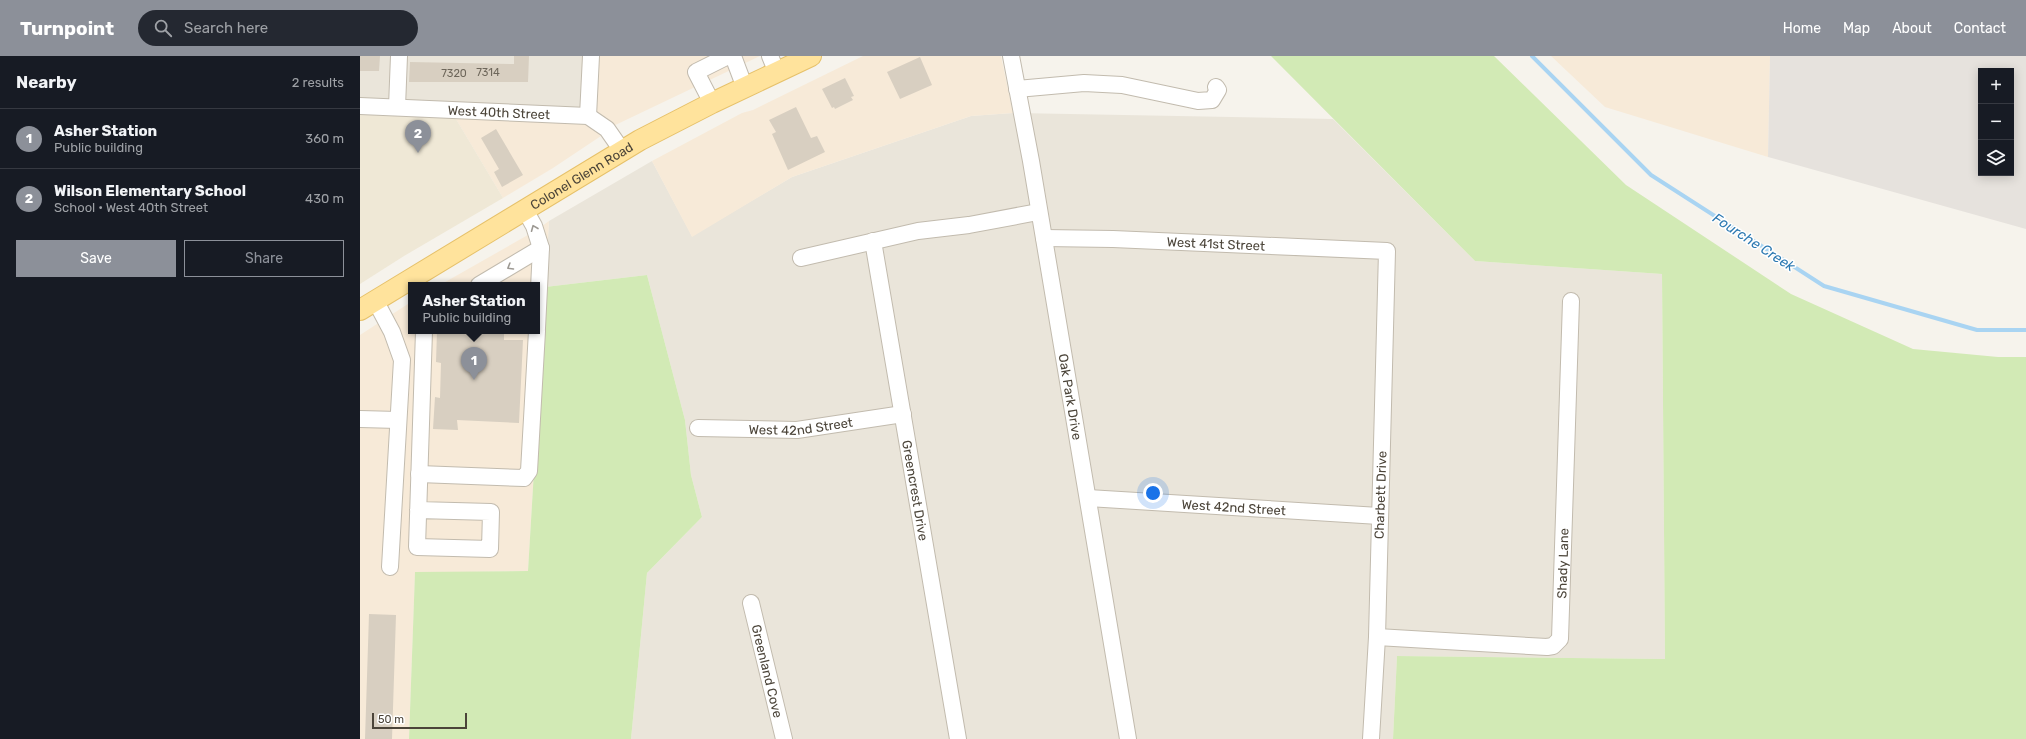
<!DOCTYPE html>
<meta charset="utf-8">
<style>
body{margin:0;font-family:Rubik,sans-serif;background:#242831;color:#f1f3f6}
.controls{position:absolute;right:12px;top:12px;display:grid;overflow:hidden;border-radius:0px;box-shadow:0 2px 10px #0003}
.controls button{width:36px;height:36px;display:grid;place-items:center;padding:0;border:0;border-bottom:1px solid #363941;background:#171b24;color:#f1f3f6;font:20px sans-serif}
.scale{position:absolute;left:12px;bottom:10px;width:95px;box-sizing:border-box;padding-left:4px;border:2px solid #4b4439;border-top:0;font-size:11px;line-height:14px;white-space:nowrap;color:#4b4439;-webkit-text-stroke:3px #fff;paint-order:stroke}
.you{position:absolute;left:793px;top:437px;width:14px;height:14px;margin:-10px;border:3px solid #fff;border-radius:50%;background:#1a73e8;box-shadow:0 0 0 6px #1a73e833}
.badge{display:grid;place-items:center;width:26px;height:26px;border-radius:50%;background:#8c9099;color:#fff;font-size:13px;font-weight:700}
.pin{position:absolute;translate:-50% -33px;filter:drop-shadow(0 1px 2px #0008)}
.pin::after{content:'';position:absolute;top:21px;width:14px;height:12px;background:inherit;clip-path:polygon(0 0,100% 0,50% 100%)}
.popup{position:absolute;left:48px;top:226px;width:132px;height:52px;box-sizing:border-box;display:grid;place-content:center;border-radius:0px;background:#171b24;filter:drop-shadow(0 1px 3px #0005);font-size:13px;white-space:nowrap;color:#9ea1a6}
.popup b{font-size:15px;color:#f1f3f6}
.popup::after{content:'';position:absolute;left:50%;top:100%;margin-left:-8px;border:8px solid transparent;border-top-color:#171b24}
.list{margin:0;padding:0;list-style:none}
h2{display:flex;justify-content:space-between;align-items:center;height:52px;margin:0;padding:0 16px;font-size:17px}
h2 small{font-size:13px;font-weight:400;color:#9ea1a6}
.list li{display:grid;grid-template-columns:26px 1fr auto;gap:12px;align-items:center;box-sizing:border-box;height:60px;padding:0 16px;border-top:1px solid #363941}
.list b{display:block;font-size:15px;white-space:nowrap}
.list p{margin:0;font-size:13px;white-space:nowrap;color:#9ea1a6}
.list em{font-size:13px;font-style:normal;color:#9ea1a6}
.actions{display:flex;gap:8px;padding:12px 16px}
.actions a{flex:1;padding:9px 0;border:1px solid #8c9099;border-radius:0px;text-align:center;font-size:14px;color:#8c9099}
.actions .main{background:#8c9099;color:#fff}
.icon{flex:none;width:22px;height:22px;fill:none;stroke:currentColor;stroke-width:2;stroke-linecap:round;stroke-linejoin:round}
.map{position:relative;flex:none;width:1666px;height:683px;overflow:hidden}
header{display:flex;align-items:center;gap:24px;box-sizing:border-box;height:56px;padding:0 20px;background:#8c9099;color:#fff}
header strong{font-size:19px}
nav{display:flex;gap:22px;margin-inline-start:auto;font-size:14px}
.search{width:280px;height:36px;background:#242831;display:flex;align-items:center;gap:10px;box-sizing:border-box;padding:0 14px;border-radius:22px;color:#9ea1a6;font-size:15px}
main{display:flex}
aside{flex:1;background:#171b24}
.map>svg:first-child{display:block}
</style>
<header>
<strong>Turnpoint</strong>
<div class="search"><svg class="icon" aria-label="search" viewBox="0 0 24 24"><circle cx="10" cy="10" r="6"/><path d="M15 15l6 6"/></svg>Search here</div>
<nav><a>Home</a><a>Map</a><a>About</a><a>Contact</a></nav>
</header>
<main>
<aside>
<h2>Nearby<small>2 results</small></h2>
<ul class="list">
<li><span class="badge">1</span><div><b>Asher Station</b><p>Public building</p></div><em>360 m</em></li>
<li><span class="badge">2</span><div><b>Wilson Elementary School</b><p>School · West 40th Street</p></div><em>430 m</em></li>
</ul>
<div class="actions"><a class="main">Save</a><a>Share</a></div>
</aside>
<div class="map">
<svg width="1666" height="683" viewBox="0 0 1666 683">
<rect width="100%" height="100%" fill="#f6f3ec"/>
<!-- residential -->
<path fill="#eae5da" d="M0 0H231L228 60 0 49Z
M653 57 973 63 1115 205 1302 218 1305 603 1037 600 1033 683H271L287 517 342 461 331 419 325 364 287 219 185 231 189 165 292 105 332 180 432 121 611 60Z"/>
<!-- commercial -->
<path fill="#f7ead8" d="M231 0H400L247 73 241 80 193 112 143 142 90 53 228 60Z
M503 0H641L653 57 611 60 432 121 332 181 292 105 382 57 393 54Z
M1191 0H1410L1408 101 1245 51Z
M189 165 168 515 55 517 49 683H0V279L51 246V275H177V229H80L175 175Z"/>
<!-- industrial -->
<path fill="#e6e2dd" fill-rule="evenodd" d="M1410 0H1666V173L1408 101ZM1621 15H1651V117H1621Z"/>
<!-- education -->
<path fill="#efe8d6" d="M0 49 90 53 143 142 44 200 0 228Z"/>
<!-- green -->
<path fill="#d2eab5" d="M911 0H1134L1266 129 1431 238 1553 293 1638 301H1666V683H1033L1037 600 1305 603 1302 218 1115 205Z
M287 219 325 364 331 419 342 461 287 517 271 683H49L55 516 168 515 185 231Z"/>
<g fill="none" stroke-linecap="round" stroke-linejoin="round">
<!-- stream -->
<path stroke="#a9d4f2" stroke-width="4" d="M1172 0 1291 119 1464 230 1617 274H1666"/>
</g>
<!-- building -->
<path fill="#d8cfc1" d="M0 0H20L19 15H0Z
M154 0H169L168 26H49L50 6 154 8Z
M560 1 572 29 540 43 527 16Z
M485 22 494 40 491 41 493 44 475 53 474 51 472 52 462 33Z
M436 51 451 82 457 80 465 96 428 114 412 78 416 76 409 64Z
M136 73 163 119 142 131 134 116 139 113 121 82Z
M77 275H144V284H163L159 367 97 364 98 374 73 373 75 341 80 342 81 307 76 306Z
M9 558 36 559 32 683H5Z"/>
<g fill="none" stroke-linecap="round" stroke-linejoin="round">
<!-- minor casing -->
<g stroke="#c2bbae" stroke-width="18">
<g id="minor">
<path d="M373 0 385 32"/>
<path d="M410 0 417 17"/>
<path id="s1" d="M651 0 671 105 768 683"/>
<path d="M657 33 724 27 762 29 838 45 852 44 858 34 856 31"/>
<path d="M352 47 336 16 368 0"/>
<path id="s2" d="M0 50 228 60 247 73 263 96"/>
<path d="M37 51 39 0"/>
<path d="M228 60 231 0"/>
<path d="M165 154 174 170 181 192 177 272"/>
<path id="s3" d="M684 182 753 183 1027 195 1017 581 1011 683"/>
<path id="s4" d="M513 185 598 683"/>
<path d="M441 202 558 175 609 169 678 156"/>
<path d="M119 229 181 192"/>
<path d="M15 244 32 276 42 304 30 511"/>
<path d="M0 363 38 364"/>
<path id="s5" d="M338 372 437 374 543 358"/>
<path d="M59 418 164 422 169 415 177 275"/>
<path id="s6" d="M728 442 1019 460"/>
<path d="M58 454 131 456 130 493 57 491C59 419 62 347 64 275"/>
<path id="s7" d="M391 547 424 683"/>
<path id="s8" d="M1017 581 1187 591 1193 590 1200 583 1211 245"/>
</g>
</g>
<!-- major casing -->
<g stroke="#e6c16a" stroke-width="22">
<g id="major">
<path id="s9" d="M0 254 280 84 352 47 451 0"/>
</g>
</g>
<!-- minor -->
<use href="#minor" stroke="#fff" stroke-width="16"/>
<!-- major -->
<use href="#major" stroke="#ffe39c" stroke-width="20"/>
</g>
<!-- one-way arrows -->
<defs><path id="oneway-chevron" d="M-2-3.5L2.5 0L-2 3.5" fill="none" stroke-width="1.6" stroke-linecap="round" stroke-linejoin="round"/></defs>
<g stroke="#9c9892">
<use href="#oneway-chevron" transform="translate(174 172) rotate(-112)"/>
<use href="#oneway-chevron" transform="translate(150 211) rotate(149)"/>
</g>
<g text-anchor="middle" stroke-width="3" stroke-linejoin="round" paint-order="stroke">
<!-- number labels -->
<g font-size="11" fill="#6e675b">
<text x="128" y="20">7314</text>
<text x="94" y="21">7320</text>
</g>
<!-- street labels -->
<g font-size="13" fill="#4b4439" stroke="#fff">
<text dy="5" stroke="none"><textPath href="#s2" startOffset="139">West 40th Street</textPath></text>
<text dy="5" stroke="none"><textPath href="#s9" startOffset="259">Colonel Glenn Road</textPath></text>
<text dy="5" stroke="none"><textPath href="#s3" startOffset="172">West 41st Street</textPath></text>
<text dy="5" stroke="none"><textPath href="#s1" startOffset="346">Oak Park Drive</textPath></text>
<text dy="5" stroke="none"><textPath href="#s5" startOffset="103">West 42nd Street</textPath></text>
<text dy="5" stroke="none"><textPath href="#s4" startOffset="253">Greencrest Drive</textPath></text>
<text transform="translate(1020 439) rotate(-88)" y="5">Charbett Drive</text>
<text dy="5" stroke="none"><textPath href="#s6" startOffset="146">West 42nd Street</textPath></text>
<text dy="5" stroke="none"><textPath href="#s8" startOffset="262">Shady Lane</textPath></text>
<text dy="5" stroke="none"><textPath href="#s7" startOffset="70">Greenland Cove</textPath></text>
</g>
<!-- water labels -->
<g font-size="14" font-style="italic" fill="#2e7ab2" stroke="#fff">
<text transform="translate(1394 186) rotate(33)" y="5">Fourche Creek</text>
</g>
</g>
</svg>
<div class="controls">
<button>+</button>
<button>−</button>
<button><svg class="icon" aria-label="layers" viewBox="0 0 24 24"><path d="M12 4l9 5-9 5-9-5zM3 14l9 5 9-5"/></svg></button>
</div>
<div class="scale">50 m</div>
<div class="you"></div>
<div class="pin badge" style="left:114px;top:324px">1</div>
<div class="popup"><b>Asher Station</b>Public building</div>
<div class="pin badge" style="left:58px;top:97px">2</div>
</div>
</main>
